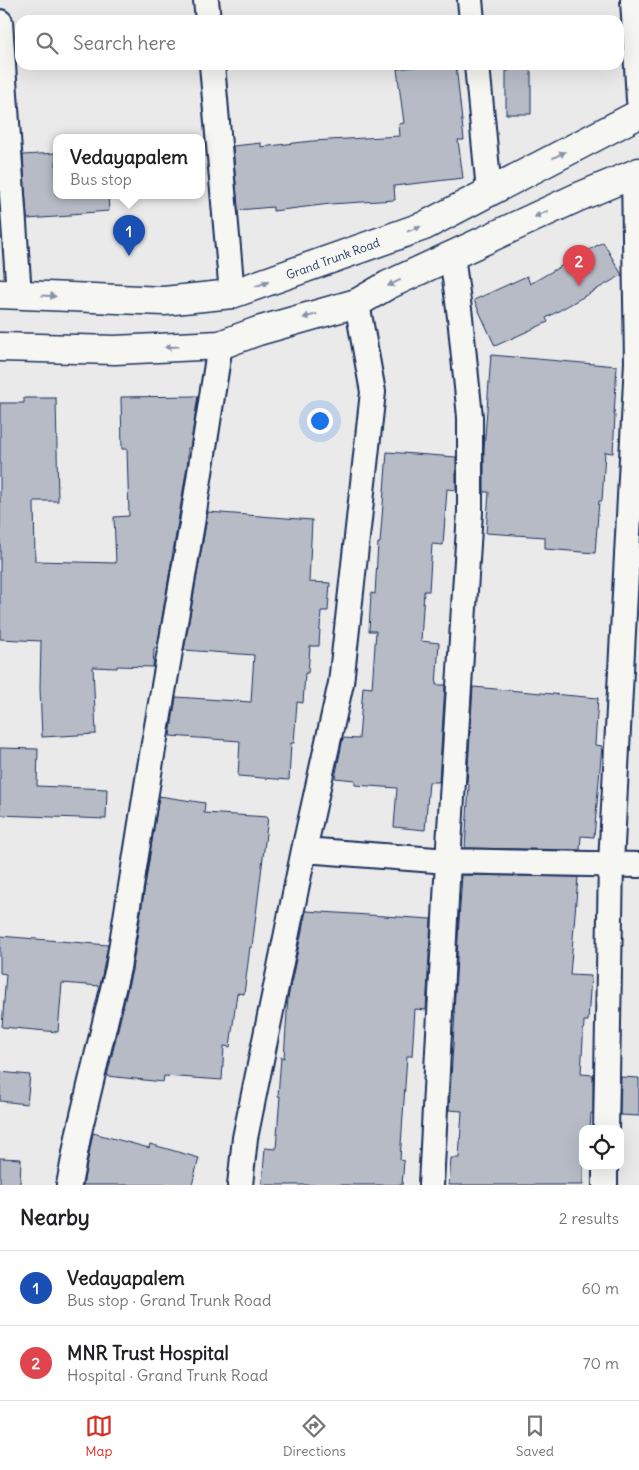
<!DOCTYPE html>
<meta charset="utf-8">
<style>
body{margin:0;font-family:Delius,sans-serif;background:#f2f2f2;color:#202124}
.controls{position:absolute;right:15px;bottom:15px;display:grid;overflow:hidden;border-radius:10px;box-shadow:0 5px 20px #0002}
.controls button{width:45px;height:45px;display:grid;place-items:center;padding:0;border:0;border-bottom:1px solid #e0e0e0;background:#fff;color:#202124;font:25px sans-serif}
.you{position:absolute;left:319px;top:420px;width:18px;height:18px;margin:-12px;border:4px solid #fff;border-radius:50%;background:#1a73e8;box-shadow:0 0 0 8px #1a73e833}
.badge{display:grid;place-items:center;width:32px;height:32px;border-radius:50%;background:#d93025;color:#fff;font-size:16px;font-weight:700}
.pin{position:absolute;translate:-50% -41px;filter:drop-shadow(0 1px 2px #0008)}
.pin::after{content:'';position:absolute;top:26px;width:18px;height:15px;background:inherit;clip-path:polygon(0 0,100% 0,50% 100%)}
.popup{position:absolute;left:53px;top:134px;width:152px;height:65px;box-sizing:border-box;display:grid;place-content:center;border-radius:10px;background:#fff;filter:drop-shadow(0 1px 4px #0005);font-size:16px;white-space:nowrap;color:#757577}
.popup b{font-size:19px;color:#202124}
.popup::after{content:'';position:absolute;left:50%;top:100%;margin-left:-10px;border:10px solid transparent;border-top-color:#fff}
.list{margin:0;padding:0;list-style:none}
h2{display:flex;justify-content:space-between;align-items:center;height:65px;margin:0;padding:0 20px;font-size:21px}
h2 small{font-size:16px;font-weight:400;color:#757577}
.list li{display:grid;grid-template-columns:32px 1fr auto;gap:15px;align-items:center;box-sizing:border-box;height:75px;padding:0 20px;border-top:1px solid #e0e0e0}
.list b{display:block;font-size:19px;white-space:nowrap}
.list p{margin:0;font-size:16px;white-space:nowrap;color:#757577}
.list em{font-size:16px;font-style:normal;color:#757577}
.icon{flex:none;width:28px;height:28px;fill:none;stroke:currentColor;stroke-width:2;stroke-linecap:round;stroke-linejoin:round}
.map{position:relative;flex:none;width:639px;height:1185px;overflow:hidden}
.search{position:absolute;background:#fff;box-shadow:0 5px 20px #0002;left:15px;right:15px;top:15px;height:55px;display:flex;align-items:center;gap:12px;box-sizing:border-box;padding:0 18px;border-radius:15px;color:#757577;font-size:19px}
.sheet{height:215px;background:#fff}
nav{display:flex;justify-content:space-around;align-items:center;box-sizing:border-box;height:70px;border-top:1px solid #e0e0e0;background:#fff;font-size:14px;color:#757577}
nav a{display:grid;justify-items:center;gap:2px}
nav .on{color:#d93025}
.map>svg:first-child{display:block}
</style>
<div class="map">
<svg width="639" height="1185" viewBox="0 0 639 1185">
<rect width="100%" height="100%" fill="#e9eae9"/>
<filter id="ink" filterUnits="userSpaceOnUse"><feTurbulence type="fractalNoise" baseFrequency=".02" numOctaves="2"/><feDisplacementMap in="SourceGraphic" scale="10" xChannelSelector="R" yChannelSelector="G"/><feConvolveMatrix kernelMatrix="1 2 1 2 8 2 1 2 1" color-interpolation-filters="sRGB"/></filter>
<g filter="url(#ink)">
<!-- building -->
<path fill="#b6bbc6" stroke="#1b2f5e" d="M432 65H456L464 140H458L463 178 394 186 395 200 330 204 273 211V207L238 210 233 146 261 143V147L312 141 400 136 399 124 404 123 397 69Z
M509 65H529V71H531V114H506V71H509Z
M56 153V195H108L109 211 70 214V216L27 219 23 155Z
M603 242 622 275 546 318 548 322 495 346 474 300 527 276 530 284Z
M491 355 617 366 614 415H615L613 453 605 452 602 501H599L595 553 545 549V537L486 533 489 492H484V450Z
M198 396 190 448H188V460L178 522 157 648H154L153 667 117 666V668L93 667 96 734 42 737 40 688 41 641 0 639V403H24V398H56L58 501H34L35 561 116 563 114 517 129 516 127 449H122L121 397Z
M387 452 456 457V490L447 489 443 545 432 544 429 591H424L421 641 439 643 436 685H445L439 782H429L425 830 394 827 397 788 355 785V780L335 778 343 738 359 739 363 687 372 688 376 631H369L371 593 375 594 378 543H380Z
M208 512 312 520 309 582 330 583 328 611H321L319 646H310L308 673H305L303 703 297 702 294 743H291L289 780 238 776 240 741 170 736 176 697 251 702 254 655 184 650Z
M473 687 598 698 595 745 602 746 594 837 581 836 580 850 465 848 469 785 467 784Z
M0 748 38 749 37 786 107 789 106 819 0 815Z
M159 796 205 803 204 813 268 817 252 947H250L244 994 237 993 230 1047 224 1046 222 1080 164 1076 163 1082 107 1076 132 970Z
M462 875 578 877 570 975 591 976 588 1021H584L581 1074 593 1075V1113H591L590 1129H583V1185H449L451 1158H459L462 1111 449 1110 455 1012H454L459 921Z
M306 911 431 919 426 1010 415 1009 412 1056H407L400 1160 404 1161 402 1185H262L265 1148 276 1149 280 1096H278L281 1057 284 1058 288 998Z
M0 936 108 945 100 986 62 983 58 1032 2 1027 6 974 0 973Z
M0 1072 30 1075 27 1104 0 1101Z
M621 1077 639 1078V1116L620 1115Z
M93 1133 149 1148 150 1144 199 1158 192 1185H83Z
M0 1158 21 1159 20 1185H0Z"/>
<g fill="none" stroke-linecap="round" stroke-linejoin="round">
<!-- street casing -->
<g stroke="#1b2f5e" stroke-width="28">
<path id="street" d="M206 0 208 20
M470 0 472 20
M633 0 639 100
M0 22 19 295
M212 65 232 294
M477 65 489 191
M304 850 448 861 639 865
M606 1129 611 864 637 362 634 174
M69 1185 79 1132 118 968 151 761 192 524 220 345
M240 1185 245 1138 304 850 341 683 373 392 357 303
M431 1185 448 861 470 512V417L460 317 452 255
M605 1185V1166"/>
</g>
<!-- secondary casing -->
<g stroke="#1b2f5e" stroke-width="31">
<path id="secondary" d="M0 294 164 301 232 294 424 226 639 114
M0 347 115 350 220 345 258 331 357 303 388 285 576 198 639 172"/>
</g>
<!-- street -->
<use href="#street" stroke="#f6f6f2" stroke-width="24"/>
<!-- secondary -->
<use href="#secondary" stroke="#f6f6f2" stroke-width="28"/>
</g>
<!-- one-way arrows -->
<defs><path id="oneway-solid" d="M-6-.8H1V-3.2L6.5 0L1 3.2V.8H-6Z" transform="scale(1.25)"/></defs>
<g fill="#8892a8">
<use href="#oneway-solid" transform="translate(559 155) rotate(-27)"/>
<use href="#oneway-solid" transform="translate(541 214) rotate(155)"/>
<use href="#oneway-solid" transform="translate(414 229) rotate(-20)"/>
<use href="#oneway-solid" transform="translate(394 283) rotate(154)"/>
<use href="#oneway-solid" transform="translate(262 284) rotate(-19)"/>
<use href="#oneway-solid" transform="translate(49 296) rotate(3)"/>
<use href="#oneway-solid" transform="translate(310 316) rotate(164)"/>
<use href="#oneway-solid" transform="translate(172 347) rotate(177)"/>
</g>
</g>
<g text-anchor="middle" stroke-width="4" stroke-linejoin="round" paint-order="stroke">
<!-- street labels -->
<g font-size="12" fill="#1b2f5e" stroke="#f6f6f2">
<text transform="translate(333 259) rotate(-20)" y="4">Grand Trunk Road</text>
</g>
</g>
</svg>
<div class="controls">
<button><svg class="icon" aria-label="locate" viewBox="0 0 24 24"><circle cx="12" cy="12" r="6"/><path d="M12 2v4M12 18v4M2 12h4M18 12h4"/></svg></button>
</div>
<div class="you"></div>
<div class="pin badge" style="left:129px;top:256px;background:#1a4fb4">1</div>
<div class="popup"><b>Vedayapalem</b>Bus stop</div>
<div class="pin badge" style="left:579px;top:286px;background:#e0444e">2</div>
<div class="search"><svg class="icon" aria-label="search" viewBox="0 0 24 24"><circle cx="10" cy="10" r="6"/><path d="M15 15l6 6"/></svg>Search here</div>
</div>
<section class="sheet">
<h2>Nearby<small>2 results</small></h2>
<ul class="list">
<li><span class="badge" style="background:#1a4fb4">1</span><div><b>Vedayapalem</b><p>Bus stop · Grand Trunk Road</p></div><em>60 m</em></li>
<li><span class="badge" style="background:#e0444e">2</span><div><b>MNR Trust Hospital</b><p>Hospital · Grand Trunk Road</p></div><em>70 m</em></li>
</ul>
</section>
<nav>
<a class="on"><svg class="icon" aria-label="map" viewBox="0 0 24 24"><path d="M3 6l6-2 6 2 6-2v14l-6 2-6-2-6 2zM9 4v14M15 6v14"/></svg>Map</a>
<a><svg class="icon" aria-label="directions" viewBox="0 0 24 24"><path d="M12 3l9 9-9 9-9-9zM9 14v-3h6M13 9l2 2-2 2"/></svg>Directions</a>
<a><svg class="icon" aria-label="saved" viewBox="0 0 24 24"><path d="M7 4h10v16l-5-4-5 4z"/></svg>Saved</a>
</nav>
